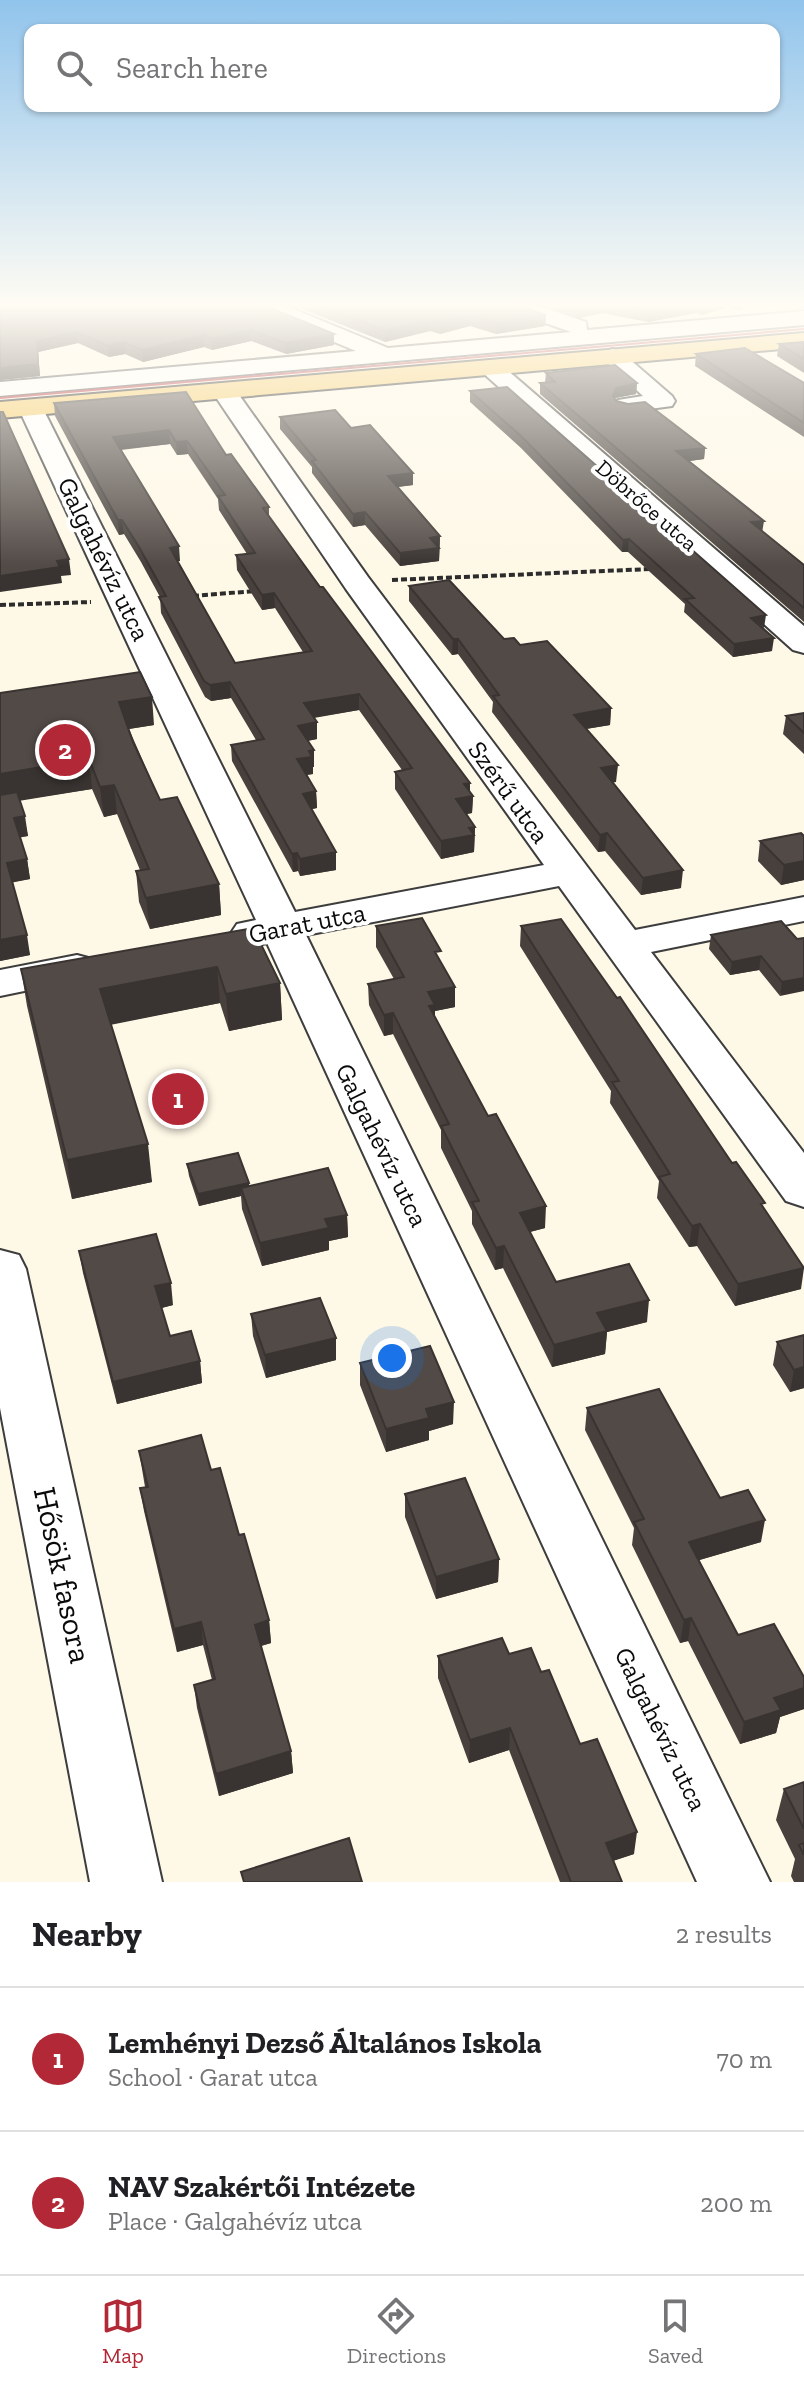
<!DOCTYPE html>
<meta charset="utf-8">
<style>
body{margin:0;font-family:"Zilla Slab",serif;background:#f6f6f6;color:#202124}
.you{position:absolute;left:392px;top:1358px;width:28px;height:28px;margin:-20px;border:6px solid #fff;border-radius:50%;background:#1a73e8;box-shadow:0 0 0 12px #1a73e833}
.badge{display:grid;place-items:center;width:52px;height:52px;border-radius:50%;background:#b32836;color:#fff;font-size:26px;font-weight:700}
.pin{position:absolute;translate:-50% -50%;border:4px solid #fff;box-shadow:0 2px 8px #0006}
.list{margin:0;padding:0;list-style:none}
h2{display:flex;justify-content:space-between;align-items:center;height:104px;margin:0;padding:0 32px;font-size:34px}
h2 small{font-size:26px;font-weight:400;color:#757577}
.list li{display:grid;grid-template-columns:52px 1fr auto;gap:24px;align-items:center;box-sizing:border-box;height:144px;padding:0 32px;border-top:2px solid #e0e0e0}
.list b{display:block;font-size:30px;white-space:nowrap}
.list p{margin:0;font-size:26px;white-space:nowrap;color:#757577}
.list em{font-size:26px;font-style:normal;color:#757577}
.icon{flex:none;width:44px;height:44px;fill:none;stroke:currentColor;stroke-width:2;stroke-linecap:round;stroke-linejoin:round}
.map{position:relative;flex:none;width:804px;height:1882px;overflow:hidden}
.search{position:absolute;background:#fff;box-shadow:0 2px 6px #0004;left:24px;right:24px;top:24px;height:88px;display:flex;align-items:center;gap:20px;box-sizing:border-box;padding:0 28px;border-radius:16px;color:#757577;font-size:30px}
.sheet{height:392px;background:#fff}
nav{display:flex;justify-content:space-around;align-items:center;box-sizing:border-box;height:112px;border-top:2px solid #e0e0e0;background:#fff;font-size:22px;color:#757577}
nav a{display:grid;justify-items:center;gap:4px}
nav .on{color:#b32836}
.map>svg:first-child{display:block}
</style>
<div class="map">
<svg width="804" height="1882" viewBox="0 0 804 1882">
<rect width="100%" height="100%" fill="#fef8e7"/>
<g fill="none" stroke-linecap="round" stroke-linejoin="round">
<!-- minor casing -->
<g stroke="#3d3d3d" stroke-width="4">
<path id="minor" d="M249 303H279L388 348 571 332 503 308 500 303H531L586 322 587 330 804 311V325L0 396V382L356 351 252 308Z
M612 349 620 351 672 396 675 401 672 406 627 412 618 410 615 405 618 400 643 396 600 356Z
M490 360 498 362 804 626V653L793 650 482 372 478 367 482 362Z
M223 383 232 385 368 577 635 930 804 897V921L651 952 804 1153V1207L786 1201 559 886 306 935 770 1882H697L267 943 252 946 237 942 231 933 237 924 256 920 18 407 30 400 42 407 295 912 544 865 346 589 211 390Z
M77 955 92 959 98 968 92 977 0 996V970Z
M0 1250 19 1255 26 1269 162 1882H90L0 1408Z"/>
</g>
<!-- major casing -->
<g stroke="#1b1b1b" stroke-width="4">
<path id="major" d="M804 333V347L0 418V402Z"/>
</g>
<!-- path -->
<path stroke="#2c2c2c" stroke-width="4" stroke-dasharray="6 3" stroke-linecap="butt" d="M392 580 650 569
M193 596 255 591
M0 605 91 602"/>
<!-- minor -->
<use href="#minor" fill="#fff" fill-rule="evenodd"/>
<!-- major -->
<use href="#major" fill="#f4c861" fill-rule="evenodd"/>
<!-- tram -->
<path stroke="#b32836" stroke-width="2" d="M0 398 804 329"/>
</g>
<!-- wall -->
<path fill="#47403c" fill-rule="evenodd" d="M0 303 334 334V345L286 354 251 341 212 350 204 347 143 362 125 354 109 357 78 343 38 352 40 376 0 380Z
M287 303H511L546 315 545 326 496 334 470 326 440 334 430 331 385 342Z
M539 303H762L738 310 729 307 702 315 696 313 648 322 602 313 579 318Z
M804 342V373L777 356 779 344Z
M696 354 804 383V437L695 366Z
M546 373 637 383 636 394 615 398 616 401 705 448 704 459 689 461 762 531 804 565V622L540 394V383H545Z
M470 391 764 628 772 651 733 657 684 612 685 604 628 552H622L521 448 470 402Z
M186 392 226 455 269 507V516L320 587 473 796 472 813 467 814 475 827 474 852 441 859 395 789V772L402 770 359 710 314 718 317 739 308 741 314 767H313V774L306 775 316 791 317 808 311 809 336 852V870L300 876 298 871 293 872 232 761 231 745 256 740 231 698 211 701 205 697 161 613 160 597 141 562 124 534 119 535 55 416 54 403ZM170 444 177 455 188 454 218 499 219 510 247 554 236 555 237 570 262 610 275 608 303 652 235 663 177 561H180L121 450Z
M280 417 351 428 413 473V485L398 487 440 536 439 561 400 566 365 525 353 527 312 473V467L280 429Z
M409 586 504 639 520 645 611 708 610 725 586 729 616 782H612L681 888 641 895 605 851 598 852 492 712 493 702 458 654 452 655 409 601Z
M0 693 154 725 129 729 160 800 219 884 221 915 150 929 139 902 136 871 140 870 117 814 104 817 92 789 20 800 28 836 20 837 27 859 30 879 12 882 30 955 0 961Z
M804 713V754L783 734 786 716Z
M804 836V880L781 885 758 861 760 841Z
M376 926 440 961 455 1007 435 1011V1017L545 1228 530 1232 556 1282 647 1322 607 1332 605 1354 552 1367 503 1268 495 1270 472 1224V1211L441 1148V1130L393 1034 384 1036 369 1005 368 984 394 979 376 947Z
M521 926 732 1163 764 1208 801 1289 735 1306 697 1246 689 1247 657 1198 659 1181 610 1103 611 1091 520 946Z
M253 928 280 983 282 1020 229 1031 220 1003 111 1024 152 1182 72 1199 27 1006 21 969Z
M711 935 797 939 780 996 759 970 730 975 709 949Z
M187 1164 249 1186 347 1215 348 1237 329 1241V1250L262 1266 242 1209 241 1196 199 1206 189 1176Z
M79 1251 173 1305 161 1308 170 1336 200 1361 202 1383 117 1404 83 1273Z
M251 1314 336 1338V1360L266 1378 253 1336Z
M804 1335V1388L790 1392 773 1365 777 1342Z
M360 1363 453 1424 429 1431V1440L386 1452 360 1385Z
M587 1408 720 1498 761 1542 699 1560 738 1635 804 1709 780 1717 776 1733 740 1744 688 1641 680 1643 632 1545 634 1528 585 1430Z
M139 1451 211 1470 239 1535 269 1620 271 1643 261 1646 291 1751 293 1773 219 1796 197 1708 194 1685 212 1680 203 1645 177 1652 144 1511 140 1488 145 1487Z
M405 1494 499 1559 498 1582 436 1599 405 1517Z
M509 1654 541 1672 580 1744 634 1854 613 1861 622 1882H560L509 1750 469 1763 438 1678V1656Z
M804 1782V1882H794L791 1876 795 1859 776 1820 784 1789Z"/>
<!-- shaded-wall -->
<path fill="#393431" d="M598 303H602V313L579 318 580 307Z
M691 303H696V313L648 322V311Z
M707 303H730L729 307 702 315 703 304Z
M739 303H762L738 310Z
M471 315 470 326 440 334V323Z
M546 315 545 326 496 334V323Z
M430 320V331L385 342V331Z
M250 330 251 341 212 350V339Z
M77 332 78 343 38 352 40 376 0 380V368L37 341Z
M334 334V345L286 354 285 343Z
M204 335V347L143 362 142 350Z
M124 342 125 354 109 357 108 346Z
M637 383 636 394 615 398 613 396 616 388Z
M169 430 170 444 114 450 113 437Z
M187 441 188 454 177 455 176 442Z
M705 448 704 459 675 463 676 451Z
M413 473V485L388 488V476Z
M365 512V525L353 527V514Z
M118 520H122L124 534 119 535Z
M764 521 762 533 751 522Z
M440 536 439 561 400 566V553L430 538Z
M629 539 628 552H622L623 540Z
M179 546 180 561 171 562 170 548Z
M69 559 71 575 61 576 62 583 0 592V576L57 561Z
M274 593 275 608 262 610V595Z
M766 615 764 628 751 618Z
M774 638 772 651 733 657 734 644Z
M453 639H458V654L452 655Z
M230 682 231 698 211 701 210 685Z
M359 694V710L304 719V703Z
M152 697 154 725 122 730 119 702Z
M611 708 610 725 573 731 574 715Z
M317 722V739L299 742 298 726Z
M314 750V767H313V774L298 776 297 759 309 751Z
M89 759 92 789 0 804V774Z
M618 765 616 782 600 785 601 768Z
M470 783V797L473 796 472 813 455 816 456 799 464 784Z
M114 785 117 814 104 817 100 787Z
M316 791 317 808 303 811V794Z
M25 816 28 836 17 838 14 818Z
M475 827 474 852 441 859V841L469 828Z
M607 833 605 851 598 852 600 835Z
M336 852V870L300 876V859Z
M297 853 298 871 293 872 292 854Z
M27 859 30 879 10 883 7 863Z
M804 861V880L781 885 784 865Z
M683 870 681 888 641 895 643 878Z
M219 884 221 915 150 929 146 898Z
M27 935 30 955 0 961V940Z
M761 956 759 970 730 975 732 962Z
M217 967 220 1003 105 1026 100 989Z
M804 978V991L780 996 782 982Z
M280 983 282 1020 229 1031 226 994Z
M455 987V1007L435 1011V1026L429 1027 428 992Z
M393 1013V1034L384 1036V1015Z
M148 1144 152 1182 72 1199 67 1160Z
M249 1183 250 1194 241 1188V1196L199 1206 198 1194Z
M546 1206 545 1228 518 1235 520 1213Z
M347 1215 348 1237 329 1241V1250L262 1266 260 1243 325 1219Z
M700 1224 697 1246 689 1247 692 1226Z
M504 1246 503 1268 495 1270 496 1248Z
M804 1268 801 1289 735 1306 738 1284Z
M171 1283 173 1305 158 1309 155 1286Z
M649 1300 647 1322 607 1332 605 1354 552 1367 554 1345 597 1313Z
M336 1338V1360L266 1378 265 1355Z
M200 1361 202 1383 117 1404 113 1382Z
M804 1367V1388L790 1392 794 1370Z
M454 1402 453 1424 429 1431V1440L386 1452V1429L426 1409Z
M765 1520 761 1542 686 1564 689 1542Z
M499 1559 498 1582 436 1599V1577Z
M691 1618 688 1641 680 1643 684 1620Z
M269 1620 271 1643 257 1647 255 1625Z
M201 1622 203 1645 177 1652 174 1629Z
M804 1688V1709L780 1717 776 1733 740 1744 744 1722 774 1698Z
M510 1728 509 1750 469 1763 470 1740Z
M291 1751 293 1773 219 1796 216 1774Z
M637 1832 634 1854 603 1864 606 1843Z"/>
<!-- building -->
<path fill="#524a46" stroke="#393431" stroke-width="2" fill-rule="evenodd" d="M0 303H258L334 334 285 343 250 330 212 339 204 335 142 350 124 342 108 346 77 332 37 341 38 364 0 368Z
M314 303H511L546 315 496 323 471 315 440 323 430 320 385 331Z
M568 303H598L580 307Z
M608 303H691L648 311Z
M804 342V359L779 344Z
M745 348 804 383V423L696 354Z
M615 365 637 383 616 388 613 396 616 401 628 404 645 402 705 448 676 451 764 521 751 522 804 565V608L540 383 555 382 546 373Z
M507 387 766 615 751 618 774 638 734 644 685 599 694 598 629 539 623 540 521 436 470 391Z
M186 392 226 455 231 454 269 507 263 508 320 587H323L470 783 464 784 473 796 456 799 475 827 469 828 474 835 441 841 395 772 412 768 359 694 304 703 317 722 298 726 314 750 309 751 312 757 297 759 316 791 303 794 336 852 300 859 297 853 292 854 231 745 264 739 230 682 210 685 204 681 159 597 166 596 139 547 122 520H118L54 403ZM169 430 176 442 187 441 225 495 218 496 255 553 236 555 262 595 274 593 312 651 235 663 170 548 179 546 113 437Z
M335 410 351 428 370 425 413 473 388 476 440 536 430 538 439 548 400 553 365 512 353 514 312 461 316 460 280 417Z
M0 412H3L69 559 57 561 60 567 0 576Z
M449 580 504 639 514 638 520 645 547 641 611 708 574 715 618 765 601 768 683 870 643 878 607 833 600 835 493 696 499 695 458 639H453L409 586Z
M140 672 152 697 119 702 133 742 160 800 177 797 219 884 146 898 136 871 149 869 114 785 100 787 89 759 0 774V693Z
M804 713V733L786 716Z
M17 792 25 816 14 818 27 859 7 863 27 935 0 940V795Z
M801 833 804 836V861L784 865 760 841Z
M422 918 441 951 435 952 455 987 428 992 435 1005 429 1006 488 1116 496 1114 546 1206 520 1213 556 1282 629 1264 649 1300 597 1313 607 1331 554 1345 504 1246 496 1248 472 1202 479 1201 441 1126 449 1124 393 1013 384 1015 368 984 404 977 376 926Z
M561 919 617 998 620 997 732 1163 736 1162 765 1203 761 1204 804 1268 738 1284 700 1224 692 1226 659 1177 670 1174 612 1082 619 1081 521 926Z
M781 921 797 939 804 938V978L782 982 761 956 732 962 711 935Z
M253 928 280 983 226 994 217 967 100 989 148 1144 67 1160 21 969Z
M238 1153 249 1183 198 1194 187 1164Z
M328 1168 347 1215 325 1219 329 1228 260 1243 241 1188Z
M156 1234 171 1283 155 1286 170 1336 191 1331 200 1361 113 1382 79 1251Z
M320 1298 336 1338 265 1355 251 1314Z
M804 1335V1367L794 1370 777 1342Z
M430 1346 454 1402 426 1409 429 1418 386 1429 360 1363Z
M659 1389 720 1498 748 1490 765 1520 689 1542 738 1635 774 1624 804 1677V1688L774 1698 781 1710 744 1722 691 1618 684 1620 634 1522 644 1519 587 1408Z
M201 1435 211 1470 220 1468 239 1535 244 1534 269 1620 255 1625 291 1751 216 1774 194 1685 215 1679 201 1622 174 1629 140 1488 148 1487 139 1451Z
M465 1478 499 1559 436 1577 405 1494Z
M502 1638 509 1654 531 1648 541 1672 549 1670 580 1744 597 1739 637 1832 606 1843 622 1882H571L510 1728 470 1740 438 1656Z
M804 1782V1829L784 1789Z
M349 1838 362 1882H244L241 1872Z
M804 1843V1855L799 1845Z"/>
<!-- sky -->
<linearGradient id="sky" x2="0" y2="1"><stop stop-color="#91c4ec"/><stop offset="0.54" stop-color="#fffcf4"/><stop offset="1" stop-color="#fffcf4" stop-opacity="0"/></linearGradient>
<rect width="804" height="566" fill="url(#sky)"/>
<g text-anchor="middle" stroke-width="8" stroke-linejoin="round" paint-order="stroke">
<!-- far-street labels -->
<g font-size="22" fill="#0a0a0a" stroke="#fff">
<text transform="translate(647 505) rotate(41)" y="8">Döbrőce utca</text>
</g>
<!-- street labels -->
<g font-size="26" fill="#0a0a0a" stroke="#fff">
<text transform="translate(104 559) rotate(64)" y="9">Galgahévíz utca</text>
<text transform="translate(509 792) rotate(54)" y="9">Szérű utca</text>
<text transform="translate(307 923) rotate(-11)" y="9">Garat utca</text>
<text transform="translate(382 1145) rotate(64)" y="9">Galgahévíz utca</text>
<text transform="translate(661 1729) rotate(64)" y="9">Galgahévíz utca</text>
</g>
<!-- near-street labels -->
<g font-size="32" fill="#0a0a0a" stroke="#fff">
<text transform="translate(63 1575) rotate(78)" y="11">Hősök fasora</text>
</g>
</g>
</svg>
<div class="you"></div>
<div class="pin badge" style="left:178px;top:1099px">1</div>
<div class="pin badge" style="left:65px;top:750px">2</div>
<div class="search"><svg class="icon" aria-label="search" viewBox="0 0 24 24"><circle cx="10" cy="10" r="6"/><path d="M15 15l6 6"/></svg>Search here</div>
</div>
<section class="sheet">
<h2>Nearby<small>2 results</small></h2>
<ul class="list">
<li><span class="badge">1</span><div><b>Lemhényi Dezső Általános Iskola</b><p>School · Garat utca</p></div><em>70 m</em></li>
<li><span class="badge">2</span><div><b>NAV Szakértői Intézete</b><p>Place · Galgahévíz utca</p></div><em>200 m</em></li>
</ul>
</section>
<nav>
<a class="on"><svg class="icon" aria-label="map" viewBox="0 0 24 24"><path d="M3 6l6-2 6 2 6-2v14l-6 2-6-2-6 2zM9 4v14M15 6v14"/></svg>Map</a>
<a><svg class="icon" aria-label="directions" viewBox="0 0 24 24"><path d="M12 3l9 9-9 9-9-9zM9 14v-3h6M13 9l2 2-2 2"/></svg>Directions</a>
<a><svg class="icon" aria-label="saved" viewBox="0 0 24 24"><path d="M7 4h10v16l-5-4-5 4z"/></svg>Saved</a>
</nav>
